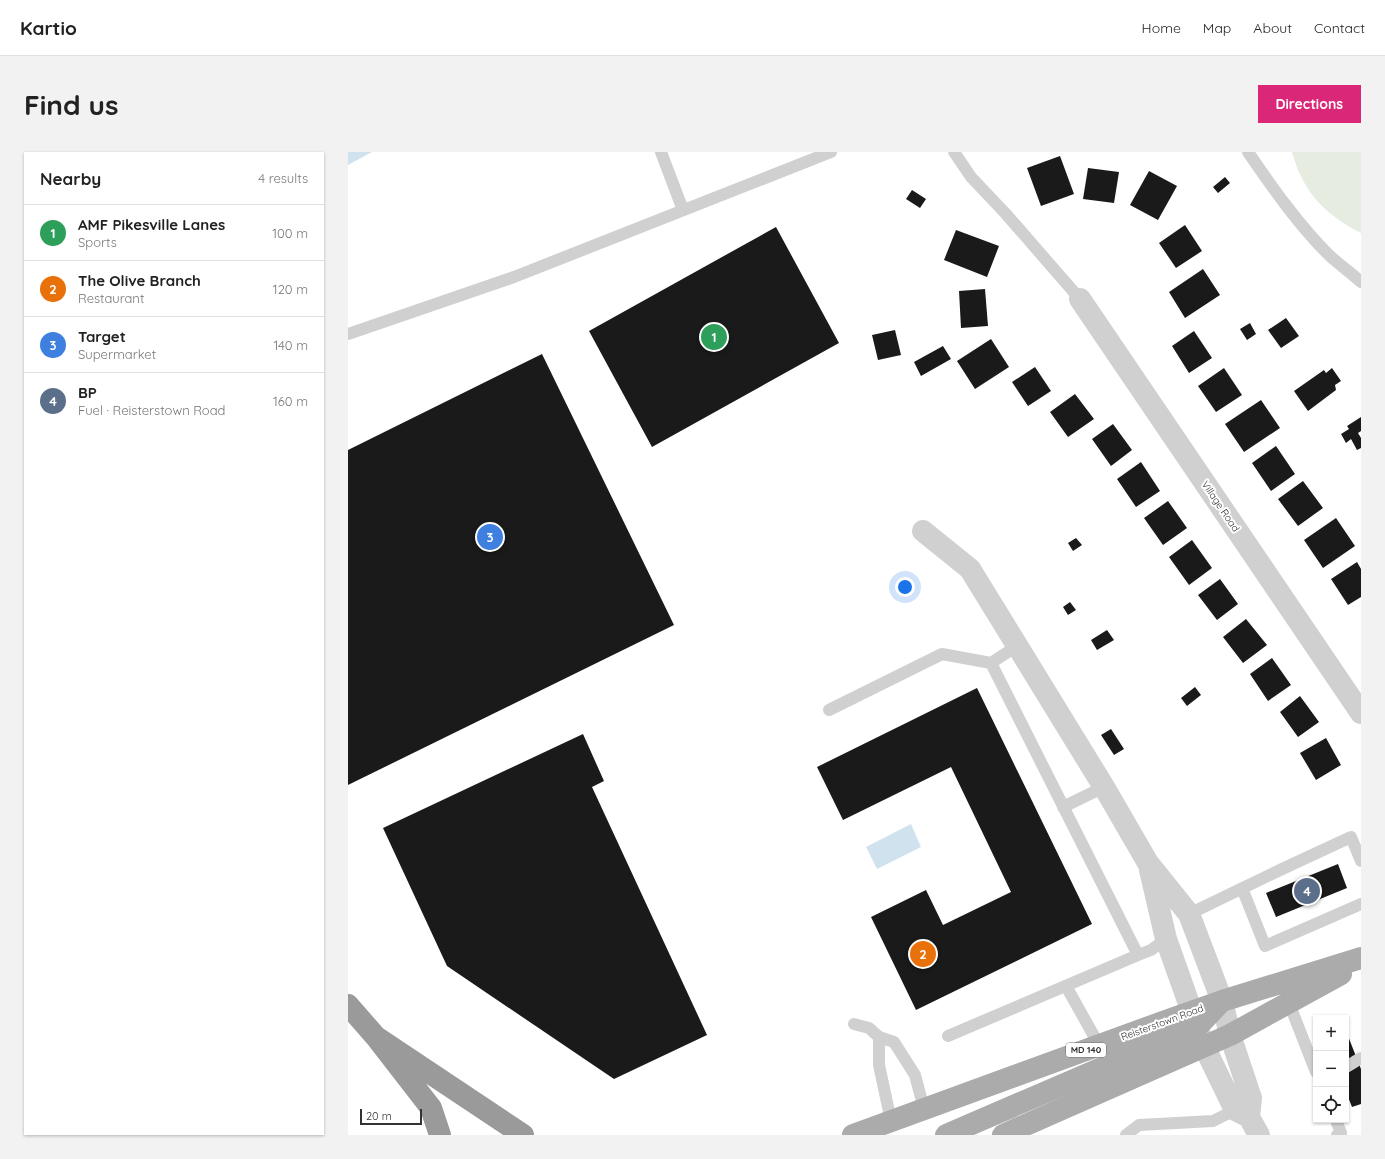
<!DOCTYPE html>
<meta charset="utf-8">
<style>
body{margin:0;font-family:Quicksand,sans-serif;background:#f2f2f2;color:#222}
.controls{position:absolute;right:12px;bottom:12px;display:grid;overflow:hidden;border-radius:0px;box-shadow:0 1px 3px #0004}
.controls button{width:36px;height:36px;display:grid;place-items:center;padding:0;border:0;border-bottom:1px solid #e0e0e0;background:#fff;color:#222;font:20px sans-serif}
.scale{position:absolute;left:12px;bottom:10px;width:62px;box-sizing:border-box;padding-left:4px;border:2px solid #333;border-top:0;font-size:11px;line-height:14px;white-space:nowrap;color:#333;-webkit-text-stroke:3px #fff;paint-order:stroke}
.you{position:absolute;left:557px;top:435px;width:14px;height:14px;margin:-10px;border:3px solid #fff;border-radius:50%;background:#1a73e8;box-shadow:0 0 0 6px #1a73e833}
.badge{display:grid;place-items:center;width:26px;height:26px;border-radius:50%;background:#db2777;color:#fff;font-size:13px;font-weight:700}
.pin{position:absolute;translate:-50% -50%;border:2px solid #fff;box-shadow:0 1px 4px #0006}
.list{margin:0;padding:0;list-style:none}
h2{display:flex;justify-content:space-between;align-items:center;height:52px;margin:0;padding:0 16px;font-size:17px}
h2 small{font-size:13px;font-weight:400;color:#767676}
.list li{display:grid;grid-template-columns:26px 1fr auto;gap:12px;align-items:center;box-sizing:border-box;height:56px;padding:0 16px;border-top:1px solid #e0e0e0}
.list b{display:block;font-size:15px;white-space:nowrap}
.list p{margin:0;font-size:13px;white-space:nowrap;color:#767676}
.list em{font-size:13px;font-style:normal;color:#767676}
.icon{flex:none;width:22px;height:22px;fill:none;stroke:currentColor;stroke-width:2;stroke-linecap:round;stroke-linejoin:round}
.map{position:relative;flex:none;width:1013px;height:983px;overflow:hidden;border-radius:0px}
header{display:flex;align-items:center;gap:24px;box-sizing:border-box;height:56px;padding:0 20px;background:#fff;border-bottom:1px solid #e0e0e0}
header strong{font-size:19px}
nav{display:flex;gap:22px;margin-inline-start:auto;font-size:14px}
.intro{display:flex;align-items:center;justify-content:space-between;box-sizing:border-box;height:96px;padding:0 24px}
h1{margin:0;font-size:28px}
.button{padding:10px 18px;border-radius:0px;background:#db2777;color:#fff;font-size:14px;font-weight:700}
main{display:flex;gap:24px;padding:0 24px}
aside{flex:1;background:#fff;border-radius:0px;box-shadow:0 1px 3px #0004}
.map>svg:first-child{display:block}
</style>
<header>
<strong>Kartio</strong>
<nav><a>Home</a><a>Map</a><a>About</a><a>Contact</a></nav>
</header>
<div class="intro"><h1>Find us</h1><a class="button">Directions</a></div>
<main>
<aside>
<h2>Nearby<small>4 results</small></h2>
<ul class="list">
<li><span class="badge" style="background:#2e9e5b">1</span><div><b>AMF Pikesville Lanes</b><p>Sports</p></div><em>100 m</em></li>
<li><span class="badge" style="background:#e8710a">2</span><div><b>The Olive Branch</b><p>Restaurant</p></div><em>120 m</em></li>
<li><span class="badge" style="background:#3f7fe0">3</span><div><b>Target</b><p>Supermarket</p></div><em>140 m</em></li>
<li><span class="badge" style="background:#5c6f8a">4</span><div><b>BP</b><p>Fuel · Reisterstown Road</p></div><em>160 m</em></li>
</ul>
</aside>
<div class="map">
<svg width="1013" height="983" viewBox="0 0 1013 983">
<rect width="100%" height="100%" fill="#fff"/>
<!-- green -->
<path fill="#e6ecdf" d="M944 0H1013V81C976 62 955 40 944 0Z"/>
<!-- water -->
<path fill="#cfe2ee" d="M0 0H24L0 13Z
M563 672 573 695 529 717 518 695Z"/>
<!-- building -->
<path fill="#1a1a1a" d="M712 4 726 42 693 54 679 16Z
M740 16 771 20 766 51 735 47Z
M801 19 829 34 810 68 782 53Z
M877 25 882 31 870 41 865 35Z
M564 38 578 47 572 56 558 47Z
M837 73 854 99 828 116 811 91Z
M428 75 491 191 304 295 241 179Z
M608 78 651 94 639 125 596 108Z
M855 117 872 143 837 166 821 140Z
M637 137 640 174 613 176 611 139Z
M938 166 951 184 933 196 920 178Z
M902 171 908 182 899 188 892 177Z
M547 178 553 203 530 208 524 183Z
M846 179 864 206 841 221 824 194Z
M643 187 661 215 627 237 609 209Z
M595 194 603 207 573 224 566 210Z
M194 202 326 473 0 633V298Z
M687 215 703 239 680 254 664 230Z
M876 216 894 243 868 260 850 234Z
M984 216 993 229 987 233 988 238 960 259 946 239 976 218 978 221Z
M727 242 746 267 720 285 702 260Z
M913 248 932 276 896 300 877 272Z
M1013 265V279L1010 281 1013 286V296L1009 298 1003 287 998 291 993 282 1001 277 999 274Z
M765 272 784 298 763 314 744 287Z
M928 294 947 322 923 339 904 311Z
M793 310 812 339 788 355 769 327Z
M955 329 975 356 950 374 930 347Z
M820 349 839 376 815 393 796 366Z
M988 366 1007 394 975 416 956 388Z
M728 386 734 393 725 399 720 391Z
M844 388 864 416 841 433 821 405Z
M1009 410 1013 417V445L1000 453 983 427Z
M872 427 890 452 869 468 850 443Z
M722 450 728 458 720 463 715 455Z
M898 467 919 493 895 511 875 485Z
M759 478 766 488 749 498 743 488Z
M924 506 943 533 920 549 902 522Z
M847 535 853 543 839 554 833 546Z
M629 536 744 772 568 858 523 765 578 738 595 773 663 740 603 615 495 668 469 615Z
M952 544 971 570 950 585 932 560Z
M763 577 776 597 766 603 753 583Z
M235 582 256 629 244 635 359 883 266 927 99 814 35 676Z
M978 586 993 613 968 628 952 601Z
M990 712 999 736 928 765 918 741Z
M998 879 1013 917V952L1004 955 998 940Z"/>
<g fill="none" stroke-linecap="round" stroke-linejoin="round">
<!-- service -->
<path stroke="#d0d0d0" stroke-width="12" d="M313 0 335 58
M606 0 623 25 658 62 732 147
M900 0C924 35 952 75 982 104 992 113 1003 121 1013 130
M0 182 166 125 483 0
M643 511 669 494
M481 558 594 502 643 511 790 803 600 884
M715 655 756 635
M894 736 917 794 1013 752
M841 762 932 718 1003 685 1013 709
M790 803 803 798 818 787
M718 834 751 893
M941 851 968 920
M506 872 521 876 531 885 546 890 567 923 576 957
M531 885V913L543 969
M998 915 1013 906
M988 968 993 981 989 983
M778 983 791 973 865 969 887 958"/>
<!-- minor -->
<path stroke="#d0d0d0" stroke-width="22" d="M732 147 1013 561
M575 379 622 417 756 635 800 711 841 762 874 849 882 883 903 946 901 965 911 983
M802 718 818 787 856 894 887 958 901 965"/>
<!-- primary -->
<path stroke="#ababab" stroke-width="22" d="M505 983 823 867 874 849 1013 806
M598 983 849 875 872 851
M655 983 882 883 993 822"/>
<!-- motorway -->
<path stroke="#9a9a9a" stroke-width="22" d="M0 853 28 885 83 956 92 983
M28 885 175 983"/>
</g>
<g text-anchor="middle" stroke-width="4" stroke-linejoin="round" paint-order="stroke">
<!-- shield labels -->
<rect fill="#fff" stroke="#707070" stroke-width="1" x="718" y="891" width="40" height="14" rx="3"/>
<g font-size="9" font-weight="bold" fill="#333">
<text x="738" y="901">MD 140</text>
</g>
<!-- street labels -->
<g font-size="10" fill="#333" stroke="#fff">
<text transform="translate(873 354) rotate(56)" y="4">Village Road</text>
<text transform="translate(814 870) rotate(-20)" y="4">Reisterstown Road</text>
</g>
</g>
</svg>
<div class="controls">
<button>+</button>
<button>−</button>
<button><svg class="icon" aria-label="locate" viewBox="0 0 24 24"><circle cx="12" cy="12" r="6"/><path d="M12 2v4M12 18v4M2 12h4M18 12h4"/></svg></button>
</div>
<div class="scale">20 m</div>
<div class="you"></div>
<div class="pin badge" style="left:366px;top:185px;background:#2e9e5b">1</div>
<div class="pin badge" style="left:575px;top:802px;background:#e8710a">2</div>
<div class="pin badge" style="left:142px;top:385px;background:#3f7fe0">3</div>
<div class="pin badge" style="left:959px;top:739px;background:#5c6f8a">4</div>
</div>
</main>
